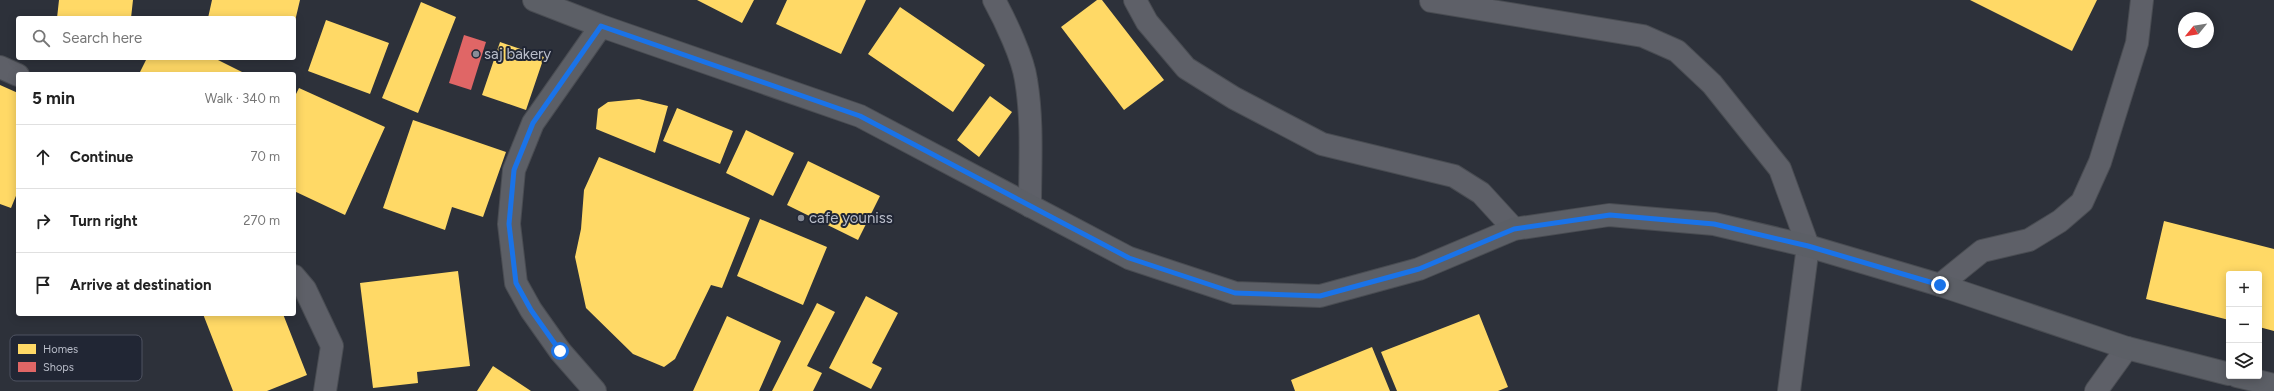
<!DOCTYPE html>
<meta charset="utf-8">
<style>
body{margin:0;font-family:Figtree,sans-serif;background:#f6f6f6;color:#222}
.controls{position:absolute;right:12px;bottom:12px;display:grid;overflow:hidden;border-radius:4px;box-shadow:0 2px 10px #0003}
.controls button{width:36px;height:36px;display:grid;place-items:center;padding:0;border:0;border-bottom:1px solid #e0e0e0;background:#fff;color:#222;font:20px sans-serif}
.compass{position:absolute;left:2178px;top:12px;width:36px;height:36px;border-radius:50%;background:#fff;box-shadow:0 2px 10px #0003;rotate:240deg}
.stop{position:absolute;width:12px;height:12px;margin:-9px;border:3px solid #1a73e8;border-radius:50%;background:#fff}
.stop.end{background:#1a73e8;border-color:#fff;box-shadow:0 1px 4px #0008}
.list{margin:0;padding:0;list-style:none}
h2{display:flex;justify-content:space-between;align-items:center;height:52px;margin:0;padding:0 16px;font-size:17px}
h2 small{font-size:13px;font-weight:400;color:#767676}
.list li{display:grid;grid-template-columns:26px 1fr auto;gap:12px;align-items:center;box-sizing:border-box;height:64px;padding:0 16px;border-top:1px solid #e0e0e0}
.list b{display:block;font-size:15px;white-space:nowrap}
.list em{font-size:13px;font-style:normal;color:#767676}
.icon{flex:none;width:22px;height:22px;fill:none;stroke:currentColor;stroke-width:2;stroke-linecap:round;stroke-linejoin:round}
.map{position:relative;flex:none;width:2274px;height:391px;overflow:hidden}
.search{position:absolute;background:#fff;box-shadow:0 2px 10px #0003;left:16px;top:16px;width:280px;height:44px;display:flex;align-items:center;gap:10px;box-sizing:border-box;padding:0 14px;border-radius:4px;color:#767676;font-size:15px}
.panel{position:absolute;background:#fff;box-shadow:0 2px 10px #0003;left:16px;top:72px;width:280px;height:244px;border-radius:4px}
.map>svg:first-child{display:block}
</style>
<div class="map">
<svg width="2274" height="391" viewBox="0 0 2274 391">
<rect width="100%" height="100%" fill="#2d313a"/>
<!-- homes -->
<path fill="#ffd966" d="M59 0H133L131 18H57Z
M212 0H300L295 21 294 18H208Z
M697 0H754L742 23Z
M787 0H866L841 54 776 24Z
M1097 0H1102L1164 80 1124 110 1061 27Z
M1970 0H2097L2072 51Z
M421 2 456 17 418 113 382 98Z
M900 7 985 65 953 112 868 54Z
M326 20 389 43 370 94 308 71Z
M500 42 544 57 526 110 482 95Z
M147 58H214L246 74H139Z
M0 85 18 93V191L11 208 0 204Z
M299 88 385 127 345 215 294 191V98Z
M990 96 1012 112 979 157 957 140Z
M639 99 668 106 655 153 596 129 598 109 608 102Z
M677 108 733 131 720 164 663 141Z
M413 120 506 152 483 217 452 207 445 230 383 208Z
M746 130 794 153 773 196 726 173Z
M599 157 750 218 722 288 711 285 675 359 664 367 633 354 586 308 575 257 581 229 584 190Z
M808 161 880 196 858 240 787 205Z
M760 219 827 247 803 305 737 276Z
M2164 221 2274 249V331L2259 327V274H2229V320L2146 299Z
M458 271 470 366 417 372 418 383 373 388 360 283Z
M866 296 898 313 872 363 882 368 871 389 829 368Z
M817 303 835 312 807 366 822 373 813 391H772Z
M203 314H283L307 375 267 391H233Z
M1479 314 1508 387 1498 391H1397L1381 352Z
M727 316 781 341 759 391H693Z
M1372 347 1390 391H1295L1291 380Z
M493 366 531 391H477Z"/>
<!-- shops -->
<path fill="#e06666" d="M464 35 486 42 471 90 449 83Z"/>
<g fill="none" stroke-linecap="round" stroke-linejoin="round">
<!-- minor casing -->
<g stroke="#494c52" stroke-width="24">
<path id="minor" d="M994 0C1005 20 1023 58 1026 80 1033 121 1030 165 1030 206
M1431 1 1643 36 1677 51 1712 84 1780 169 1808 246 1789 391
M0 67 18 75
M294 276 305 289 332 346 325 391
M1940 285 1982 251 2029 240 2060 221 2082 202 2100 162 2137 43 2142 0
M2096 391 2127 348"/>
</g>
<!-- tertiary casing -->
<g stroke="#494c52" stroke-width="24">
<path id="tertiary" d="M1135 0 1147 22 1186 68 1234 98 1322 144 1454 176 1481 193 1514 229"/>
</g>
<!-- secondary casing -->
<g stroke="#494c52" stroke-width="24">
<path id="secondary" d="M534 0 601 26 860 116 1129 258 1235 293 1320 296 1419 269 1514 229 1609 215 1714 224 1808 246 1940 285 2127 348 2229 374
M2237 376 2274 385
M595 391 560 351 531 310 516 283 509 224 514 170 533 123 601 26"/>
</g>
<!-- minor -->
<use href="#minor" stroke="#5e6068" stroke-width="22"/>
<!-- tertiary -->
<use href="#tertiary" stroke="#5e6068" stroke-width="22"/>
<!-- secondary -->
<use href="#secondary" stroke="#5c5f66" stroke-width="22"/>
</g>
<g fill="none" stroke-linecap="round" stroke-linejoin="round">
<!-- route -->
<path stroke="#1a73e8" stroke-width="5" d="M560 351 531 310 516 283 509 224 514 170 533 123 601 26 860 116 1129 258 1235 293 1320 296 1419 269 1514 229 1610 215 1714 224 1808 246 1940 285"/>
</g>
<!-- markers -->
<g fill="#888c97" stroke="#212634" stroke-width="1.5">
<circle cx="476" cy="54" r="4"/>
<circle cx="801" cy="218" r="4"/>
</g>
<g text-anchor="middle" stroke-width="4" stroke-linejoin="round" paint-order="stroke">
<!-- poi labels -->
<g font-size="15" fill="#b9bdc9" stroke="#212634" text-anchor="start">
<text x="484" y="59">saj bakery</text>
<text x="809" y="223">cafe youniss</text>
</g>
</g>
<!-- legend -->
<rect x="10" y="335" width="132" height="46" rx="6" fill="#212634" stroke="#4f5361" stroke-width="1"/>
<rect x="18" y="344" width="18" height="10" fill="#ffd966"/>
<rect x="18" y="362" width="18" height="10" fill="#e06666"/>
<g font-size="11" fill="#b9bdc9">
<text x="43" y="353">Homes</text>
<text x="43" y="371">Shops</text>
</g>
</svg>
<div class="controls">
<button>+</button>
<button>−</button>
<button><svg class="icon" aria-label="layers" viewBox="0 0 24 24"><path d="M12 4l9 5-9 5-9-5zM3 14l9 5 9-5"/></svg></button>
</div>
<svg class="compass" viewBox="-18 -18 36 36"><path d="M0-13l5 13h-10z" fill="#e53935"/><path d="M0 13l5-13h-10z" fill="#767676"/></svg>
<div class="stop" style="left:560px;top:351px"></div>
<div class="stop end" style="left:1940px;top:285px"></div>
<div class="search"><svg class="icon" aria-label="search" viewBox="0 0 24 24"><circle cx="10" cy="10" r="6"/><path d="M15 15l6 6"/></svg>Search here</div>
<section class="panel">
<h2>5 min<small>Walk · 340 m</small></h2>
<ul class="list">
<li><svg class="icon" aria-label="ahead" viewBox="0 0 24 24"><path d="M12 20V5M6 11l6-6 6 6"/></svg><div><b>Continue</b></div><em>70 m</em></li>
<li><svg class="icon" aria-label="right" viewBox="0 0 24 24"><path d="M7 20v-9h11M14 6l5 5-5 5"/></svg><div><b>Turn right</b></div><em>270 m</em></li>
<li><svg class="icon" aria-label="arrive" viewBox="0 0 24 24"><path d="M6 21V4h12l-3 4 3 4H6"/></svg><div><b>Arrive at destination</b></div></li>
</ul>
</section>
</div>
